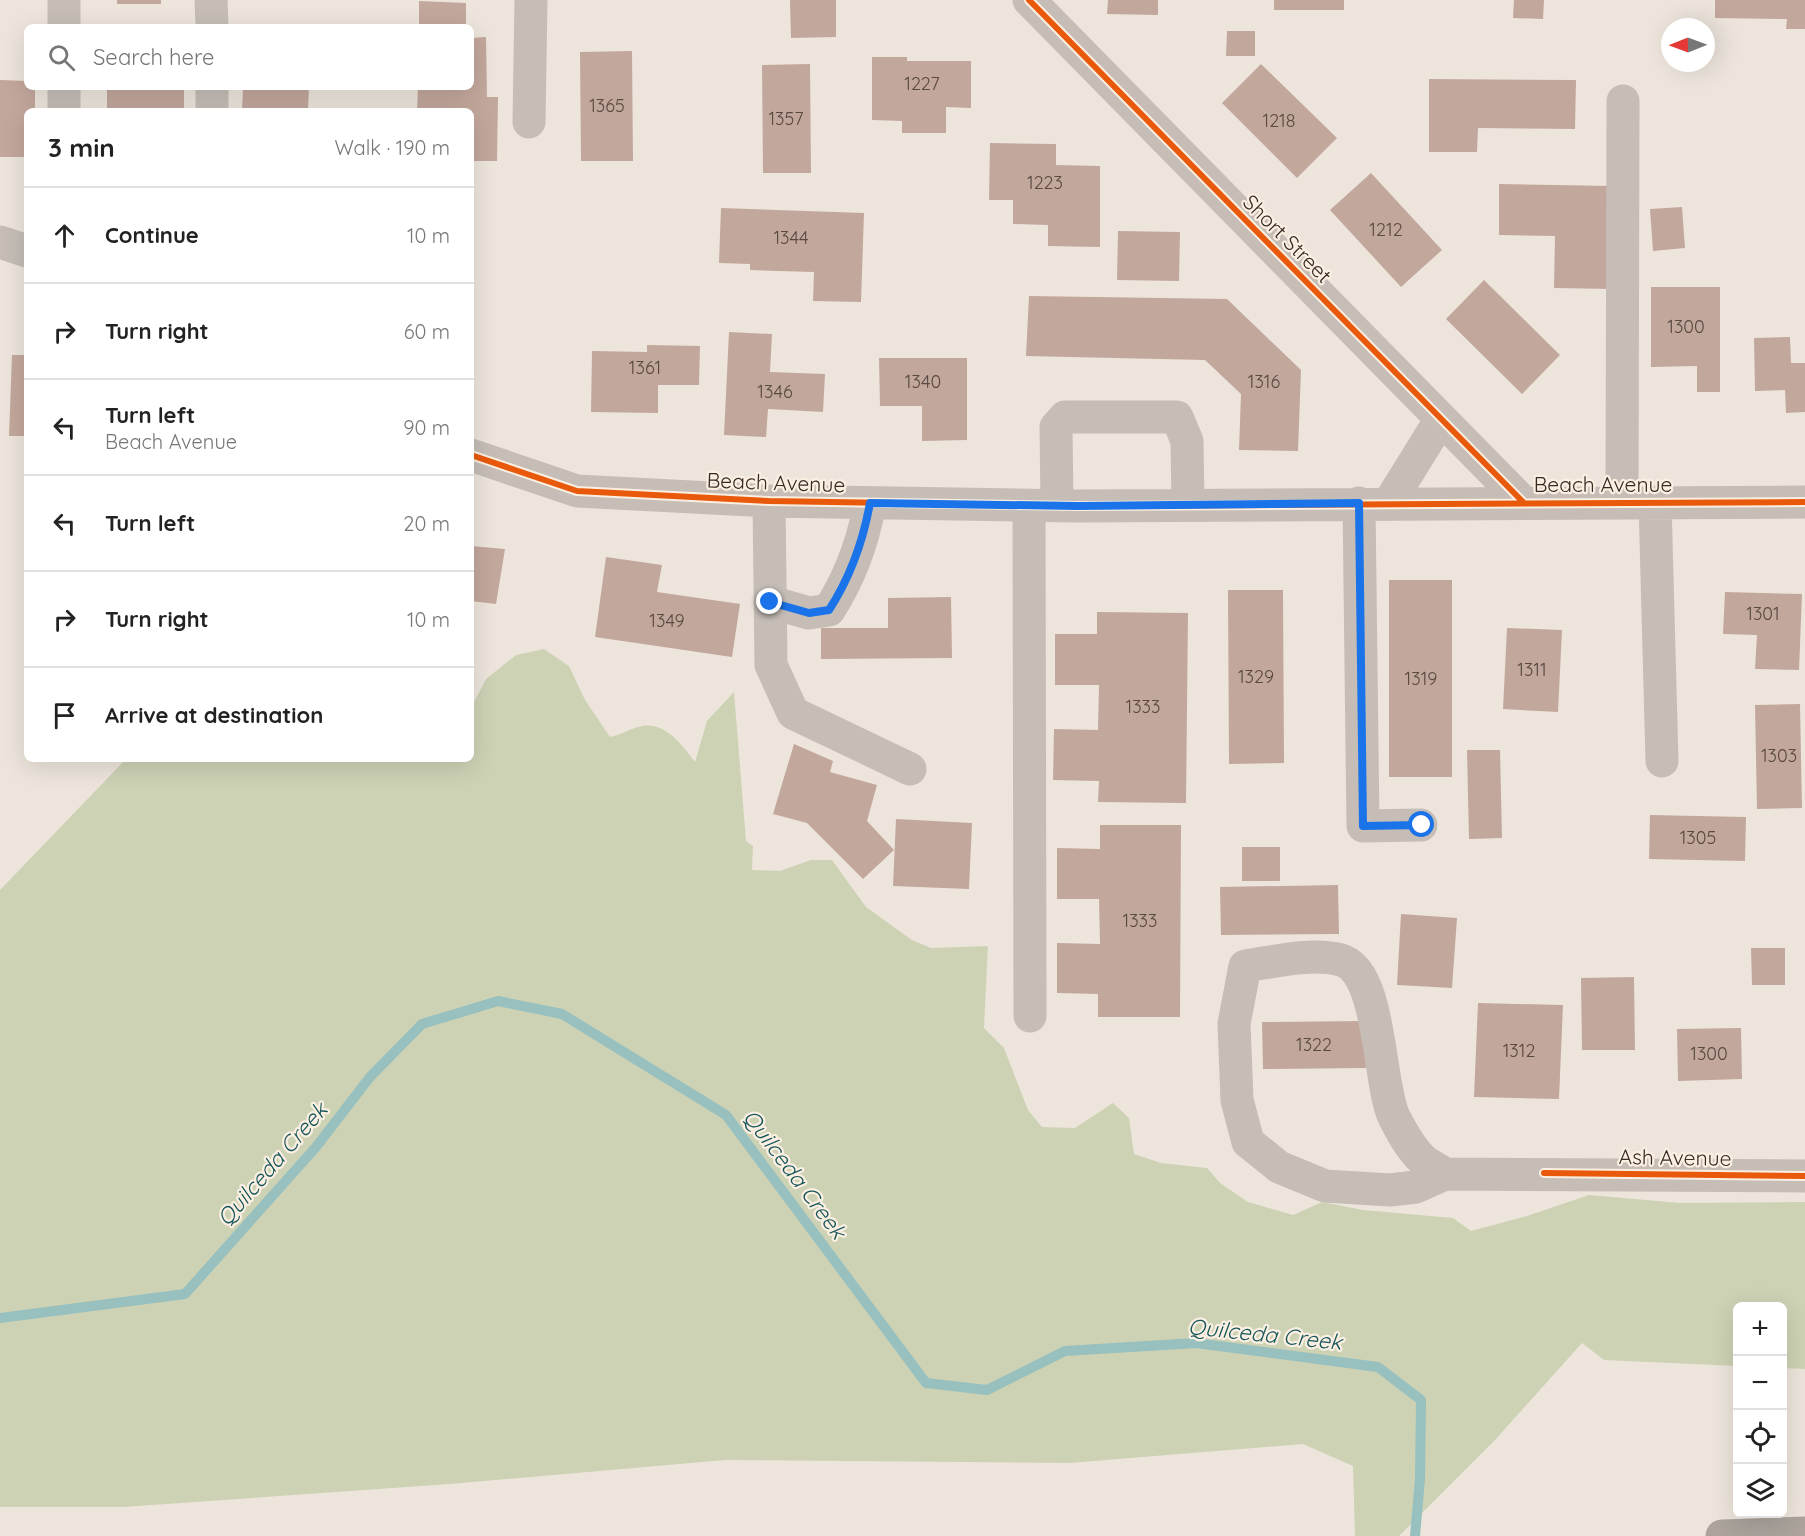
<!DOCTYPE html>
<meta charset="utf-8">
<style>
body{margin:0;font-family:Quicksand,sans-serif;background:#f2f2f2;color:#222}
.controls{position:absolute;right:18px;bottom:18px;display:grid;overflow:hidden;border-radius:9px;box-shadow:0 6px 24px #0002}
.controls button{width:54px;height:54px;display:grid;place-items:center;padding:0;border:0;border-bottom:2px solid #e0e0e0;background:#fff;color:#222;font:30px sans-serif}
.compass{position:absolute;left:1661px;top:18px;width:54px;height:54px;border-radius:50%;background:#fff;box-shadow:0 6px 24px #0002;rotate:269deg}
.stop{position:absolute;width:18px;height:18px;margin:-14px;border:4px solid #1a73e8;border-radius:50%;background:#fff}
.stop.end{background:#1a73e8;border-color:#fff;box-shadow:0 2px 6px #0008}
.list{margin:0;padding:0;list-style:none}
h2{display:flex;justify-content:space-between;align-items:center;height:78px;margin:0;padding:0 24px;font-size:26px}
h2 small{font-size:20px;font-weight:400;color:#767676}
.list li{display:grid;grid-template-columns:39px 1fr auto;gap:18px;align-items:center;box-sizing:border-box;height:96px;padding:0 24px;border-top:2px solid #e0e0e0}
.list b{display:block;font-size:22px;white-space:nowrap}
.list p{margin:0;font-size:20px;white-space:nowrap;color:#767676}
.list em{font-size:20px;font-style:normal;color:#767676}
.icon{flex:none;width:33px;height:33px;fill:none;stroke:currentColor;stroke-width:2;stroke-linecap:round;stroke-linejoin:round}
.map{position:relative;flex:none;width:1805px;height:1536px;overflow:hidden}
.search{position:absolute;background:#fff;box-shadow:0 6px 24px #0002;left:24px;top:24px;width:450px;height:66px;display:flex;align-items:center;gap:15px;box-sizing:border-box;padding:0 21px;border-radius:9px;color:#767676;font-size:22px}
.panel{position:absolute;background:#fff;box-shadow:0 6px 24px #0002;left:24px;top:108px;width:450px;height:654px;border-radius:9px}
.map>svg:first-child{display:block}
</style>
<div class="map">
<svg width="1805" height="1536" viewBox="0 0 1805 1536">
<rect width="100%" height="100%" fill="#ede5dc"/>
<!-- green -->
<path fill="#cdd2b5" d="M544 649 569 666 585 700 610 737C621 735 631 728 642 726 666 722 683 746 695 762L707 721 734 692 746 841 753 846 752 870 780 871 811 860H832L866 907 912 940 931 948 988 946 984 1028 1004 1048 1028 1110 1042 1127 1075 1128 1113 1103 1129 1118 1134 1154 1161 1163 1207 1168 1220 1183 1248 1202 1293 1215 1322 1202 1363 1210 1453 1218 1471 1231 1527 1216 1589 1195 1680 1203 1805 1202V1369L1783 1368 1782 1306H1738L1737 1366 1604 1360 1582 1343 1495 1440 1399 1536H1355L1353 1466 1303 1444 1069 1463 725 1460 450 1484 123 1507H0V890L126 759H471V708L486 679 516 655Z"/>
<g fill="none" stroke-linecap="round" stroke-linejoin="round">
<!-- stream -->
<path stroke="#97c0bf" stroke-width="10" d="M0 1318 185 1294 316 1147 370 1077 422 1024 498 1001 562 1014 726 1115 926 1383 987 1390 1065 1351 1196 1343 1378 1367 1421 1400 1420 1479 1415 1536"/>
</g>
<!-- building -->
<path fill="#c2a79c" d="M117 0H161V4H117Z
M790 0H836V37L791 38Z
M1108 0H1158V15L1107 14Z
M1274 0H1344V10H1274Z
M1514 0H1544L1543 19 1513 18Z
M1715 0H1805V29H1786L1787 19 1715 18Z
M419 1 466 3V27H419Z
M1227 31H1255V56H1226Z
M486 37 487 97H498L497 161H471V111H417L418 87H471V38Z
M632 51 633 161H581L580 52Z
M872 57H907V61H971V108L946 107V133H902V121L872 120Z
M810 64 811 173H763L762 65Z
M1261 64 1337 138 1297 178 1222 103Z
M1429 79 1576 80 1575 129 1478 128 1477 152H1429Z
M0 80 27 81V87H35V111H27V157H0Z
M107 87H184V111H107Z
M243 87H309L308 111H242Z
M990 143 1056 144V165L1100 166V247L1048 246V225L1013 224V200H989Z
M1371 173 1442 250 1401 287 1330 210Z
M1499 184 1612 186 1611 289 1554 288 1555 236 1499 235Z
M1682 207 1685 248 1653 251 1650 209Z
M721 208 864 213 861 302 813 301 814 272 750 270V264L719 263Z
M1118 231 1180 232 1179 281 1117 280Z
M1484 280 1560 355 1522 394 1446 319Z
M1651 287H1720V392H1697V366L1651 367Z
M1029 296 1227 299 1301 370 1298 451 1239 450 1241 394 1205 360 1026 356Z
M729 332 772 334 770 372 825 374 823 412 768 409 766 437 724 435Z
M1790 337 1791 363H1805V412L1786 413 1785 390 1755 391 1754 338Z
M647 345 700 346 699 385H658V413L591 412 592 351 647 352Z
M12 355H27V436H9Z
M879 358H967V440L922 441V406H880Z
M471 546 505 549 496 604 471 601Z
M606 557 662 565 657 592 740 604 732 657 595 637Z
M1389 580H1452V777H1389Z
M1228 590H1283L1284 763 1229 764Z
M1725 592 1802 594 1799 670 1755 669 1757 635 1723 634Z
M951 597 952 658 821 659V628H888V598Z
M1097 612 1188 613 1186 803 1098 802 1099 781 1053 780 1054 729 1098 730 1099 685H1055V634H1097Z
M1507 628 1562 630 1558 712 1503 709Z
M1800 704 1802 808 1757 809 1755 705Z
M794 744 833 761 830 772 877 785 867 821 894 850 863 879 807 823 773 814Z
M1467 750H1500L1502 838 1469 839Z
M1650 815 1746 817 1745 861 1649 859Z
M896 819 972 823 969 889 893 886Z
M1100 825H1181L1180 1017H1098V994L1057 993V943L1100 944 1099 899H1057V848L1100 849Z
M1242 847H1280V881H1242Z
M1338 885 1339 934 1221 935 1220 887Z
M1401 914 1457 918 1452 988 1397 985Z
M1751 948H1785V985H1752Z
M1634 977 1635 1050H1582L1581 978Z
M1478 1003 1563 1005 1559 1099 1474 1097Z
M1365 1021 1366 1068 1263 1069 1262 1022Z
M1741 1028 1742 1079 1678 1081 1677 1029Z"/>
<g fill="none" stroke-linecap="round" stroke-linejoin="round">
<!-- minor -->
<path stroke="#c5bdb6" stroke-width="33" d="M211 0 212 27
M1029 0 1523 502
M64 27V0
M212 87V111
M64 111V87
M529 122 531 0
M0 242 27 251
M471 455 577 491 769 501 1078 506 1805 502
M769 501 771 665 793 713 910 769
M1622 502 1623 101
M1655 502 1662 761
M1359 503 1363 826 1421 825
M1389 503 1441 419
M1029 506 1030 1016
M1057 506 1056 427 1065 417H1177L1187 441 1188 505
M770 602 809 613 829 610C851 576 863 542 870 503
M1445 1174 1416 1187 1390 1190 1325 1186 1279 1167 1248 1142 1237 1100 1234 1024 1245 966C1274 962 1312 952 1341 960 1382 972 1378 1083 1394 1117 1400 1129 1412 1150 1422 1159 1428 1165 1438 1169 1445 1174L1805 1176"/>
<!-- highway -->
<path stroke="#aba39c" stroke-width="33" d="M1722 1536 1805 1533"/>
<!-- cycleway casing -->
<g stroke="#fbefe2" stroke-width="10">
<path id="cycleway" d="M1029 0 1523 502
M471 455 577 491 769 501 1078 506 1805 502
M1544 1173 1805 1176"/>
</g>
<!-- cycleway -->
<use href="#cycleway" stroke="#e8590c" stroke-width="6"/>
</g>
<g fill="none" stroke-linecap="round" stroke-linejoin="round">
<!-- route -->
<path stroke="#1a73e8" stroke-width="8" d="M770 602 809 613 829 610C851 576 863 542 870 503L1078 506 1359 503 1363 826 1422 825"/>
</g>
<g text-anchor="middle" stroke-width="4.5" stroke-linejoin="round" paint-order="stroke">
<!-- number labels -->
<g font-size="18" fill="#584942">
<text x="922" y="90">1227</text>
<text x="607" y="112">1365</text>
<text x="786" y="125">1357</text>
<text x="1279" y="127">1218</text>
<text x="1045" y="189">1223</text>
<text x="1386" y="236">1212</text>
<text x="791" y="244">1344</text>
<text x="1686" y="333">1300</text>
<text x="645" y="374">1361</text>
<text x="923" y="388">1340</text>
<text x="1264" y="388">1316</text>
<text x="775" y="398">1346</text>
<text x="1763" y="620">1301</text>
<text x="667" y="627">1349</text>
<text x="1532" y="676">1311</text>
<text x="1256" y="683">1329</text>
<text x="1421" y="685">1319</text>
<text x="1143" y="713">1333</text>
<text x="1779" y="762">1303</text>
<text x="1698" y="844">1305</text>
<text x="1140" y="927">1333</text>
<text x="1314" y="1051">1322</text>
<text x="1519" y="1057">1312</text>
<text x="1709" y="1060">1300</text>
</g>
<!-- street labels -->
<g font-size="21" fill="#352a24" stroke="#fbefe2">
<text transform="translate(1287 239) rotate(45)" y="7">Short Street</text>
<text transform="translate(776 483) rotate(2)" y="7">Beach Avenue</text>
<text x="1603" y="492">Beach Avenue</text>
<text transform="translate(1675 1158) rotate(1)" y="7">Ash Avenue</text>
</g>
<!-- water labels -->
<g font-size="22" font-style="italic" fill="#16565a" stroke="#fbefe2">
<text transform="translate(272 1164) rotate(-49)" y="8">Quilceda Creek</text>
<text transform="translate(795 1174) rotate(53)" y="8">Quilceda Creek</text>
<text transform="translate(1265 1334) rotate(6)" y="8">Quilceda Creek</text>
</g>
</g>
</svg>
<div class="controls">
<button>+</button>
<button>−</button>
<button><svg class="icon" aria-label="locate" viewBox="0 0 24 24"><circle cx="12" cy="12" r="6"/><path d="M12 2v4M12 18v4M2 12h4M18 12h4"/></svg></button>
<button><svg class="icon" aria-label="layers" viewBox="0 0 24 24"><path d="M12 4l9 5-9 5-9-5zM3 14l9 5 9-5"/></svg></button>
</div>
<svg class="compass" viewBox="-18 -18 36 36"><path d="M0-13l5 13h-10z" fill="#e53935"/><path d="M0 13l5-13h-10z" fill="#767676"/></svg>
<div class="stop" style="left:1422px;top:825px"></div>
<div class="stop end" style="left:770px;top:602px"></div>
<div class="search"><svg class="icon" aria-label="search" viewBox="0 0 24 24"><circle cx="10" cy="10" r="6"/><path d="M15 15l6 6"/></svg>Search here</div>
<section class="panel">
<h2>3 min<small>Walk · 190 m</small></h2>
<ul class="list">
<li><svg class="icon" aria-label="ahead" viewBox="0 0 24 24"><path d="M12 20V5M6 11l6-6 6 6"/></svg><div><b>Continue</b></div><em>10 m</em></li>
<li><svg class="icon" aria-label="right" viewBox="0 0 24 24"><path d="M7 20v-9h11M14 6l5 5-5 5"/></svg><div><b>Turn right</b></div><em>60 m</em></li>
<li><svg class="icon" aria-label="left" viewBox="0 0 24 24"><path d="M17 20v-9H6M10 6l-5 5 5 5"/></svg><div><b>Turn left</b><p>Beach Avenue</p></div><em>90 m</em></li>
<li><svg class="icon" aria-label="left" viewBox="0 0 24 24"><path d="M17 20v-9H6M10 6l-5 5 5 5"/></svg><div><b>Turn left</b></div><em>20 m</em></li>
<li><svg class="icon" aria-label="right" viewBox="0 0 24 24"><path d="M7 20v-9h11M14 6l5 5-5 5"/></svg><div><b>Turn right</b></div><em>10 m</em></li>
<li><svg class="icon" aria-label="arrive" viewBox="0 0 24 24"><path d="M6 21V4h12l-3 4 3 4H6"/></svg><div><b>Arrive at destination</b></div></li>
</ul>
</section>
</div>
